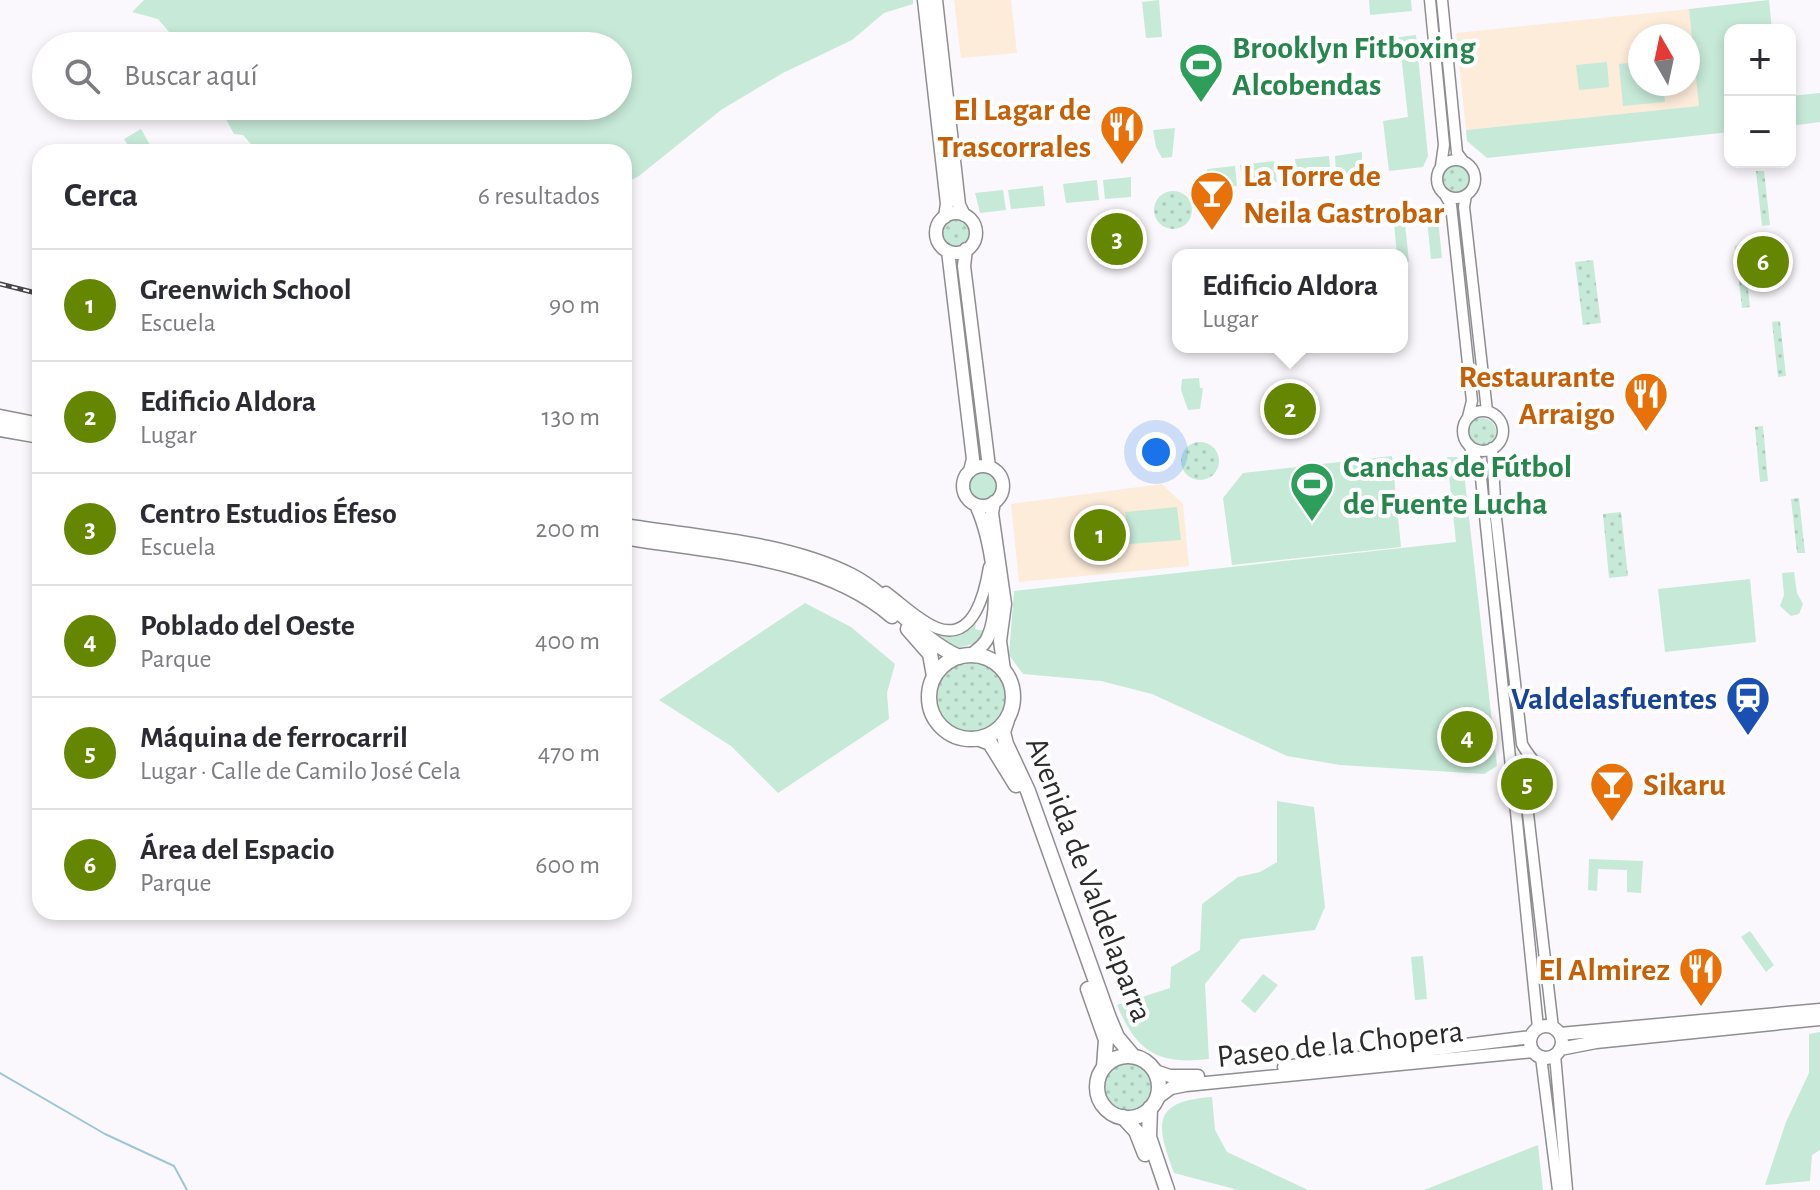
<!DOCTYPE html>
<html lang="es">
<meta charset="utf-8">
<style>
body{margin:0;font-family:"Alegreya Sans",sans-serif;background:#f2f2f3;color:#2b2b33}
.controls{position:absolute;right:24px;top:24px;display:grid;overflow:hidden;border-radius:16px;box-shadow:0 4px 12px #0003}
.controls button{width:72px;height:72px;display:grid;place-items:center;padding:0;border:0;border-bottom:2px solid #e1e1e2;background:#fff;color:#2b2b33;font:40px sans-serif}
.compass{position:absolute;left:1628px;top:24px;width:72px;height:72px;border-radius:50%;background:#fff;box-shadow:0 4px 12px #0003;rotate:351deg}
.you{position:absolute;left:1156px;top:452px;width:28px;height:28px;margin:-20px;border:6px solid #fff;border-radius:50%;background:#1a73e8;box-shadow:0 0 0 12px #1a73e833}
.badge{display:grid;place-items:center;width:52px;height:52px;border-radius:50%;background:#658600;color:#fff;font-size:26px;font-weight:700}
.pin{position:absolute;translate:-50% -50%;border:4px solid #fff;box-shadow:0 2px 8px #0006}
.popup{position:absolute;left:1172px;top:249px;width:236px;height:104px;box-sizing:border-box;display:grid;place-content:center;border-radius:16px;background:#fff;filter:drop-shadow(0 2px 6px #0005);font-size:26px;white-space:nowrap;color:#7c7c81}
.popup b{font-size:30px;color:#2b2b33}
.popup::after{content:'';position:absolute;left:50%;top:100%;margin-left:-16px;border:16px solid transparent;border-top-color:#fff}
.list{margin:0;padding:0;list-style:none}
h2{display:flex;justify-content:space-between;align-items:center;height:104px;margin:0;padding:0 32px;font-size:34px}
h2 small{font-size:26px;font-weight:400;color:#7c7c81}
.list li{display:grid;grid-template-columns:52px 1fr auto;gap:24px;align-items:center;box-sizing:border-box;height:112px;padding:0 32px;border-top:2px solid #e1e1e2}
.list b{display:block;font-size:30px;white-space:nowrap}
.list p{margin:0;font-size:26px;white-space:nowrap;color:#7c7c81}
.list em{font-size:26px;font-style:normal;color:#7c7c81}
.icon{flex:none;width:44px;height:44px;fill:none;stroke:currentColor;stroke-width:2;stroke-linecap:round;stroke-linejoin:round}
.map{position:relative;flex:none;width:1820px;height:1190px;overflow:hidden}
.search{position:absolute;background:#fff;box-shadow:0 4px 12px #0003;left:32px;top:32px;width:600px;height:88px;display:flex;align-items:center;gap:20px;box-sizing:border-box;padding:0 28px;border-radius:44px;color:#7c7c81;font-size:30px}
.panel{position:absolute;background:#fff;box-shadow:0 4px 12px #0003;left:32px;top:144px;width:600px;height:776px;border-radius:24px}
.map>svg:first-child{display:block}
</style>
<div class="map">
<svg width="1820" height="1190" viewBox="0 0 1820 1190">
<defs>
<pattern id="garden-dots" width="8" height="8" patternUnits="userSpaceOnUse" patternTransform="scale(2)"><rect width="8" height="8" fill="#c7e9d8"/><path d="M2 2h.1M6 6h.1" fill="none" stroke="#abc8ba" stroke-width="1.8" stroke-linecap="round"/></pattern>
</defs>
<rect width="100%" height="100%" fill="#faf8fc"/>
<!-- education -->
<path fill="#fdecda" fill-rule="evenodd" d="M954 0H1011L1017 53 961 58Z
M1689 9 1700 106 1466 130 1456 33ZM1640 36H1688V84H1640Z
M1162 484 1183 504 1189 566 1019 582 1011 504Z"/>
<!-- green -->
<path fill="#c7e9d8" d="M144 0H913V4L884 13 852 40 783 73 721 110 639 176 624 184V152H258L243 135 234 134 219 106H618V46H181L158 19 132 12Z
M1159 0 1162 37 1146 38 1142 2Z
M1369 0H1411L1412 11 1370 15Z
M1769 0 1772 30H1730V132L1487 158 1467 141 1466 130 1699 106 1689 9Z
M1416 35 1428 156 1423 167 1389 171 1383 121 1408 117 1399 37Z
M1607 62 1609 87 1579 90 1576 65Z
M1640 62V84H1663L1665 102 1623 106 1619 64Z
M1820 93V122L1790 126V96Z
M1175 128 1172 157 1162 158 1156 147 1153 130Z
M141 129 154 152H132L124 139Z
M1362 152V173L1336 175 1335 156Z
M1329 156 1331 176 1298 179 1295 159Z
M1274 161 1277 182 1243 185 1240 165Z
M1235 166 1237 186 1212 188 1208 185 1207 169Z
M1131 177V197L1105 199 1103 180Z
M1097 180 1099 200 1066 203 1063 184Z
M1043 186 1045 206 1011 209 1008 190Z
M1003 190 1006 210 980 213 975 193Z
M1438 219 1442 258 1431 259 1427 220Z
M1394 223H1405L1409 262H1402V255H1397Z
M1771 241 1776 282 1755 284 1751 243Z
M1199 378 1200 388H1203L1200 409 1188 410 1181 390 1182 379Z
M1392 456 1401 547 1232 565 1223 498 1243 473Z
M1447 457H1457L1463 464 1497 766 1484 774 1340 765 1287 756 1152 694 1101 681 1023 674 1009 655 1014 591 1456 542Z
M969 485a14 14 0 1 1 28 0a14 14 0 1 1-28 0Z
M1177 507 1181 540 1129 544 1125 512Z
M1794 572 1797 593 1803 604 1799 614 1791 616 1780 606 1784 595 1782 573Z
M1750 579 1756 642 1665 652 1658 589Z
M805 603 851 627 895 664 887 693 889 719 778 793 731 746 659 700Z
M976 622 975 629 985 631 977 643 957 648 935 633H950Z
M1277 801 1314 807 1325 907 1315 930 1241 939 1205 984 1209 1059C1159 1065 1137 1053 1117 1005L1170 988 1171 967 1200 950 1202 904 1238 877 1260 872 1277 862Z
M1589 859 1643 861 1641 893 1627 892V870L1598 869 1597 891 1588 890Z
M1750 931 1774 965 1766 972 1741 937Z
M1423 956 1427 999 1415 1000 1411 957Z
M1263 974 1278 985 1255 1013 1241 1001Z
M1820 1032V1150L1812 1155 1810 1181 1765 1185 1786 1122 1809 1073V1034Z
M1212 1097 1215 1130 1227 1152 1308 1190H1238L1174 1173C1156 1125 1151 1101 1212 1097Z
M1538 1145 1543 1190H1424Z"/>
<!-- garden -->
<path fill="url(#garden-dots)" d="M1441 179a14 14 0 1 1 28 0a14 14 0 1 1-28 0Z
M1756 171H1764L1770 225 1762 226Z
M1154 210a19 19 0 1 1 38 0a19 19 0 1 1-38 0Z
M942 233a14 14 0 1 1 28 0a14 14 0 1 1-28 0Z
M1743 245 1750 307 1742 308 1735 246Z
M1593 260 1601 323 1583 325 1575 262Z
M1780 321 1786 376 1778 377 1772 322Z
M1468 432a14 14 0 1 1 28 0a14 14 0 1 1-28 0Z
M1763 426 1768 481 1760 482 1755 427Z
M1181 461a19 19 0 1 1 38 0a19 19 0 1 1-38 0Z
M1799 498 1805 553H1797L1791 499Z
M1621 512 1628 576 1609 578 1603 514Z
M934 697a36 36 0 1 1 72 0a36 36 0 1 1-72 0Z
M1511 783a15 15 0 1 1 30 0a15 15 0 1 1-30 0Z
M1103 1086a25 25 0 1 1 50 0a25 25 0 1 1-50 0Z"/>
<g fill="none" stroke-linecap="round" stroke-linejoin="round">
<!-- stream -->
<path stroke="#9ec5d8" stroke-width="2" d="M0 1073 105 1134 174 1166 187 1190"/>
<!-- tertiary casing -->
<g stroke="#8f8d90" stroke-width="13">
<path id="tertiary" d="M1430 0 1444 145 1441 166
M1442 0 1457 153 1463 161
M1437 179a19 19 0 1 1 38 0a19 19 0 1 1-38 0Z
M1445 195 1451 205 1472 401 1468 417
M1466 195 1464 207 1487 411
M1463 431a20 20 0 1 1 40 0a20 20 0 1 1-40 0Z
M1469 445 1480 468 1511 767
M1492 448 1496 518 1522 744C1532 764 1553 773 1539 798L1523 805 1511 800 1506 777 1513 764 1529 759
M886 592C901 603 919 621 937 628 974 642 985 592 989 567
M1515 802 1538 1028
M1527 805 1553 1028
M1555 1055 1567 1190
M1541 1057 1558 1190"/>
</g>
<!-- secondary casing -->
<g stroke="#8f8d90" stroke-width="15">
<path id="secondary" d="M924 0 947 204 945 217
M936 0 959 205 964 215
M936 233a20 20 0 1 1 40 0a20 20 0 1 1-40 0Z
M966 249 964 266 989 467
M948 251 973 459 970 471
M963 486a20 20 0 1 1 40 0a20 20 0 1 1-40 0Z
M994 502 992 513 1005 604 1000 641 1004 670
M971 655C977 650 985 645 988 637 1003 606 990 535 976 505
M1530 1042a16 16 0 1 1 32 0a16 16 0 1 1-32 0Z
M1560 1034 1820 1010
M1560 1049 1596 1042 1820 1019
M1284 1067 1531 1037
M1155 1071 1170 1076H1198
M1156 1099 1171 1088 1186 1085 1533 1051"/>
</g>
<!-- trunk casing -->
<g stroke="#8f8d90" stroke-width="17">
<path id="trunk" d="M0 417 40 425
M0 429 40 436
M624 526C698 538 784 542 852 576 892 597 918 639 959 657
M624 537C712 552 821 555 892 616
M908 629 930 654 934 676
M929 697a42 42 0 1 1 84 0a42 42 0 1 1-84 0Z
M1007 720 1003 732 1006 744 1028 791 1109 1018 1117 1037 1133 1056
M980 739 990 743 1016 785
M1088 989 1106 1040 1104 1067
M1097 1087a31 31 0 1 1 62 0a31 31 0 1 1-62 0Z
M1150 1108 1149 1137 1167 1190
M1123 1117 1136 1131 1145 1154"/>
</g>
<!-- tertiary -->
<use href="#tertiary" stroke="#fff" stroke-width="10"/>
<!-- secondary -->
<use href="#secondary" stroke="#fff" stroke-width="12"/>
<!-- trunk -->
<use href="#trunk" stroke="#fff" stroke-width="14"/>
<!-- rail casing -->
<g stroke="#474748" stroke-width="5">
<path id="rail" d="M0 284 40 294"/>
</g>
<!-- rail -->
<use href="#rail" stroke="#fff" stroke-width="2" stroke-dasharray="6" stroke-linecap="butt"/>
</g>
<!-- icons -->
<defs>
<g id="stadium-pin" transform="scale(2.3)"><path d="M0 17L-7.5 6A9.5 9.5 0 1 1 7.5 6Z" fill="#2e9e5b" stroke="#fff"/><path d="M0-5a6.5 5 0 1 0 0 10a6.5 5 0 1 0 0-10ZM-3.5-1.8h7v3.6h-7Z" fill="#fff"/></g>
<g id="restaurant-pin" transform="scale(2.3)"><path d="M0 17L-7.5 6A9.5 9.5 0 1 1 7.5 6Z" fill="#e8710a" stroke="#fff"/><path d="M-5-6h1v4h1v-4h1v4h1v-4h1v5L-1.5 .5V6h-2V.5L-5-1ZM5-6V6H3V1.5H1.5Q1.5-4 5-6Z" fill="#fff"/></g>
<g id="bar-pin" transform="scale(2.3)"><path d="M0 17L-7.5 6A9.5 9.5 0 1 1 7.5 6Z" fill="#e8710a" stroke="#fff"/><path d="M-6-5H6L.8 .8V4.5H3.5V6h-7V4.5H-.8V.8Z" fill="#fff"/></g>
<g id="station-pin" transform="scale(2.3)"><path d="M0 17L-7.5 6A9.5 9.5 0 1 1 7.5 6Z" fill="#1a4fb4" stroke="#fff"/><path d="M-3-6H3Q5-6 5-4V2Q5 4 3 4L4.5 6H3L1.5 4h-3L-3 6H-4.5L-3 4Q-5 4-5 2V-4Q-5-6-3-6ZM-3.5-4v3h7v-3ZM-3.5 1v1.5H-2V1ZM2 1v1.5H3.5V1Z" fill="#fff"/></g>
</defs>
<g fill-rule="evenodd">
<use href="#stadium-pin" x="1201" y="65"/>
<use href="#restaurant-pin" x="1122" y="127"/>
<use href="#bar-pin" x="1212" y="193"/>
<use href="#restaurant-pin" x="1646" y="394"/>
<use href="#stadium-pin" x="1312" y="484"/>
<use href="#station-pin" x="1748" y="698"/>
<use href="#bar-pin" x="1612" y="784"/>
<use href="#restaurant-pin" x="1701" y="969"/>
</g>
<g text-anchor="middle" stroke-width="8" stroke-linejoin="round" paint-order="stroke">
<!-- leisure labels -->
<g font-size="32" font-weight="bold" fill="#27864d" stroke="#fff" text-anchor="start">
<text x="1232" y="58">Brooklyn Fitboxing<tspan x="1232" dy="37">Alcobendas</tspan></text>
<text x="1343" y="477">Canchas de Fútbol<tspan x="1343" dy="37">de Fuente Lucha</tspan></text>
</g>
<!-- food labels -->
<g font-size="32" font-weight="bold" fill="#c56008" stroke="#fff" text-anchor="end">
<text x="1091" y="120">El Lagar de<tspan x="1091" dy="37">Trascorrales</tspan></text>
<text x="1243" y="186" text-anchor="start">La Torre de<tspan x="1243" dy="37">Neila Gastrobar</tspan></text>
<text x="1615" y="387">Restaurante<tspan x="1615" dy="37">Arraigo</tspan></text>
<text x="1643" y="795" text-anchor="start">Sikaru</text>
<text x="1670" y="980">El Almirez</text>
</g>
<!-- transit labels -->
<g font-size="32" font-weight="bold" fill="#164399" stroke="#fff" text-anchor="end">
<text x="1717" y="709">Valdelasfuentes</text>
</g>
<!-- street labels -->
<g font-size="32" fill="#2b2b2c" stroke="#fff">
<text transform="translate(1090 879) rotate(69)" y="11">Avenida de Valdelaparra</text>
<text transform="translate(1340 1043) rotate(-6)" y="11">Paseo de la Chopera</text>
</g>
</g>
</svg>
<div class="controls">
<button>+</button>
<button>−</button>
</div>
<svg class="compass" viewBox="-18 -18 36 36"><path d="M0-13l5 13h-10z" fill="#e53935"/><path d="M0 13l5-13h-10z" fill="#7c7c81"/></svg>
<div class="you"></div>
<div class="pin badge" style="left:1100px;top:535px">1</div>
<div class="pin badge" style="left:1290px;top:409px">2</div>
<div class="popup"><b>Edificio Aldora</b>Lugar</div>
<div class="pin badge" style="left:1117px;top:239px">3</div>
<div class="pin badge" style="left:1467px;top:737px">4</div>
<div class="pin badge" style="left:1527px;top:784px">5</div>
<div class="pin badge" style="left:1763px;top:262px">6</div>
<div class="search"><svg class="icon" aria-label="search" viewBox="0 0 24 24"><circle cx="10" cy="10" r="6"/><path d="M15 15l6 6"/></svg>Buscar aquí</div>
<section class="panel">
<h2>Cerca<small>6 resultados</small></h2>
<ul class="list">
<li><span class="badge">1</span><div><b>Greenwich School</b><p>Escuela</p></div><em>90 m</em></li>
<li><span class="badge">2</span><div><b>Edificio Aldora</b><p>Lugar</p></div><em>130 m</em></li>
<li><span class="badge">3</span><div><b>Centro Estudios Éfeso</b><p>Escuela</p></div><em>200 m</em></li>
<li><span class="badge">4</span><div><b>Poblado del Oeste</b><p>Parque</p></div><em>400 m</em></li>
<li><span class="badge">5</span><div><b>Máquina de ferrocarril</b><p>Lugar · Calle de Camilo José Cela</p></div><em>470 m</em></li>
<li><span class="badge">6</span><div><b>Área del Espacio</b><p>Parque</p></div><em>600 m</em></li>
</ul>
</section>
</div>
